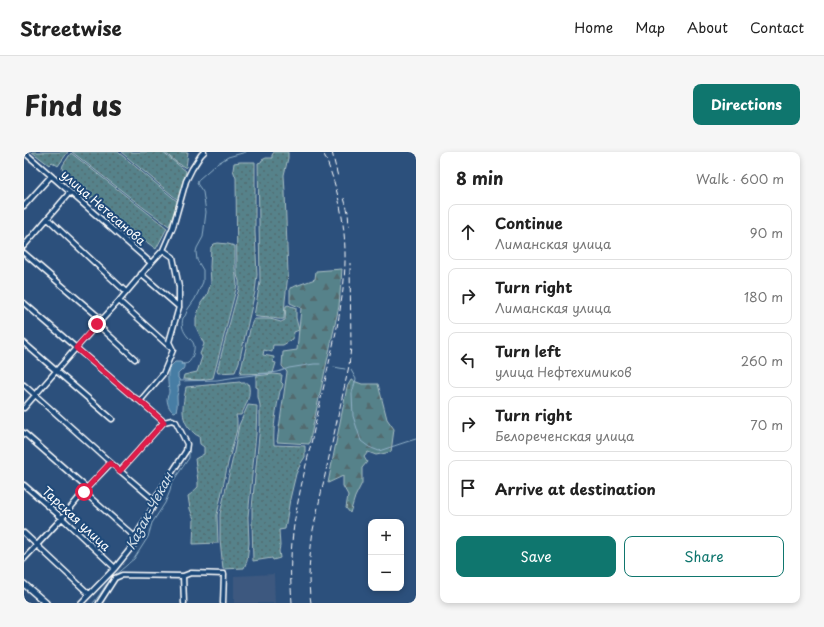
<!DOCTYPE html>
<meta charset="utf-8">
<style>
body{margin:0;font-family:"Playpen Sans",sans-serif;background:#f6f6f6;color:#222}
.controls{position:absolute;right:12px;bottom:12px;display:grid;overflow:hidden;border-radius:8px;box-shadow:0 2px 6px #0003}
.controls button{width:36px;height:36px;display:grid;place-items:center;padding:0;border:0;border-bottom:1px solid #e0e0e0;background:#fff;color:#222;font:20px sans-serif}
.stop{position:absolute;width:12px;height:12px;margin:-9px;border:3px solid #e11d48;border-radius:50%;background:#fff}
.stop.end{background:#e11d48;border-color:#fff;box-shadow:0 1px 4px #0008}
.list{margin:0;padding:0;list-style:none}
h2{display:flex;justify-content:space-between;align-items:center;height:52px;margin:0;padding:0 16px;font-size:17px}
h2 small{font-size:13px;font-weight:400;color:#767676}
.list li{display:grid;grid-template-columns:26px 1fr auto;gap:12px;align-items:center;box-sizing:border-box;height:56px;margin:0 8px 8px;padding:0 8px;border:1px solid #e0e0e0;border-radius:8px}
.list b{display:block;font-size:15px;white-space:nowrap}
.list p{margin:0;font-size:13px;white-space:nowrap;color:#767676}
.list em{font-size:13px;font-style:normal;color:#767676}
.actions{display:flex;gap:8px;padding:12px 16px}
.actions a{flex:1;padding:9px 0;border:1px solid #0f766e;border-radius:8px;text-align:center;font-size:14px;color:#0f766e}
.actions .main{background:#0f766e;color:#fff}
.icon{flex:none;width:22px;height:22px;fill:none;stroke:currentColor;stroke-width:2;stroke-linecap:round;stroke-linejoin:round}
.map{position:relative;flex:none;width:392px;height:451px;overflow:hidden;border-radius:8px}
header{display:flex;align-items:center;gap:24px;box-sizing:border-box;height:56px;padding:0 20px;background:#fff;border-bottom:1px solid #e0e0e0}
header strong{font-size:19px}
nav{display:flex;gap:22px;margin-inline-start:auto;font-size:14px}
.intro{display:flex;align-items:center;justify-content:space-between;box-sizing:border-box;height:96px;padding:0 24px}
h1{margin:0;font-size:28px}
.button{padding:10px 18px;border-radius:8px;background:#0f766e;color:#fff;font-size:14px;font-weight:700}
main{display:flex;gap:24px;padding:0 24px}
aside{flex:1;background:#fff;border-radius:8px;box-shadow:0 2px 6px #0003}
.map>svg:first-child{display:block}
</style>
<header>
<strong>Streetwise</strong>
<nav><a>Home</a><a>Map</a><a>About</a><a>Contact</a></nav>
</header>
<div class="intro"><h1>Find us</h1><a class="button">Directions</a></div>
<main>
<div class="map">
<svg width="392" height="451" viewBox="0 0 392 451">
<defs>
<pattern id="green-dots" width="8" height="8" patternUnits="userSpaceOnUse"><rect width="8" height="8" fill="#56828a"/><path d="M2 2h.1M6 6h.1" fill="none" stroke="#526a6e" stroke-width="1.8" stroke-linecap="round"/></pattern>
<pattern id="forest-firs" width="22" height="20" patternUnits="userSpaceOnUse"><rect width="22" height="20" fill="#56828a"/><path d="M5 1l3.5 6h-7zM16 11l3.5 6h-7z" fill="#526a6e"/></pattern>
</defs>
<rect width="100%" height="100%" fill="#2c507c"/>
<filter id="ink" filterUnits="userSpaceOnUse"><feTurbulence type="fractalNoise" baseFrequency=".025" numOctaves="2"/><feDisplacementMap in="SourceGraphic" scale="8" xChannelSelector="R" yChannelSelector="G"/><feConvolveMatrix kernelMatrix="1 2 1 2 8 2 1 2 1" color-interpolation-filters="sRGB"/></filter>
<g filter="url(#ink)">
<!-- built -->
<path fill="#3c587f" d="M250 422 251 451H210V424Z"/>
<!-- green -->
<path fill="url(#green-dots)" stroke="#aac0c4" d="M8 0H44L34 14 28 10 25 13Z
M48 0H94L154 50 145 74 120 56Z
M97 0H138L162 19 158 36 154 48Z
M140 0H164L162 16 152 10Z
M250 0H264V6L260 23 261 40 264 122 261 149 260 167C255 168 251 166 246 166 240 165 236 166 230 164L236 130 234 11 237 10 238 8 242 6H248V3Z
M47 1 143 76 132 97 97 71 93 74 82 64 85 60 68 44 66 47 61 43 64 38 38 17 39 13Z
M216 10H231V80L233 123 231 140 215 210 211 220 194 221 193 219 194 215 215 136V129L213 123 212 26 209 18 210 11Z
M194 91 204 92 211 94V116L213 133 210 145 189 226 176 228 159 227 160 223 173 220 178 205 176 202 180 192 172 175V166L177 151 183 143 187 131 186 115 187 95 190 92Z
M264 153 272 156V166L275 178 270 180 269 187 259 193H249L248 200 240 198 239 203 250 205 249 210 252 211 249 221 216 222 227 173 230 167H246L257 170 261 168 262 154Z
M249 222 258 223 257 230 259 232 258 236 256 239C252 258 249 274 250 293L281 294V305L277 311 272 322 266 347 261 377 255 378 256 394 255 399 256 406 249 408 248 406 229 409 228 370V356L236 273V253L234 245V236L232 235V224Z
M216 230 217 231H224C228 242 222 253 217 263H212L213 268V277L204 311 193 363 194 391 169 392 170 367 166 357 164 344C169 341 170 338 174 335V329L171 307 180 302V295L176 292 175 284C171 283 169 280 165 276 155 263 160 250 162 235Z
M224 253 233 254 232 282 224 365 225 391 223 409 220 416 199 417 196 387V362L209 305 215 273Z"/>
<!-- forest -->
<path fill="url(#forest-firs)" stroke="#aac0c4" d="M318 117 315 154 285 292 253 290 263 220 258 214 259 200 273 198 277 156 266 151V136L291 127 292 119Z
M327 228 338 232H354L363 267 370 277 367 300 352 303 344 300 340 305 343 310 338 316V331L331 345 326 361 322 356 324 343 319 334V324L304 331 323 235Z"/>
<!-- water -->
<path fill="#477da4" stroke="#91b1c8" d="M151 210H156L158 211 157 212H160C161 218 156 219 154 222V226L155 227 156 233 154 234C155 239 154 239 153 244 153 250 154 253 152 259L149 260C145 257 143 251 143 246 144 242 145 243 145 239 144 232 143 224 145 216Z"/>
<g fill="none" stroke-linecap="round" stroke-linejoin="round">
<!-- stream -->
<path stroke="#91b1c8" stroke-width="1" d="M157 212C159 212 162 212 164 211 168 208 171 198 170 193 169 189 166 187 164 185 159 179 157 174 159 166L161 164 164 157 171 147 179 130V118L173 108 172 100 173 96 179 85 182 60 179 40 174 33 173 31 175 27 191 13 204 5 222 0
M310 215 321 217
M327 218 332 227 328 241 329 264 337 289 345 295 355 299 382 290 392 287
M155 229 193 228 213 225 254 220 265 216 290 212H296
M69 451C74 446 78 439 82 433 88 425 96 419 103 413 105 411 107 409 110 407L124 385 128 371 141 351 146 339 147 332 165 306V293L159 280"/>
<!-- minor casing -->
<g stroke="#fff" stroke-width="7">
<path id="minor" d="M0 0 127 111
M0 54 27 24
M24 67 102 140
M0 94 46 40
M0 101 77 167
M117 122 155 155
M95 149 146 195
M0 151 108 244 116 249 140 270
M73 172 111 207
M0 191 88 267
M0 233 87 311 130 348
M116 249 139 222 149 198 145 190 155 155V135L149 105 139 98
M0 256 52 196 95 149 127 111 139 98 149 75 162 29 168 17 177 3 180 0
M0 281 63 336
M96 319 140 270
M0 333 38 366 91 416
M60 340 111 385
M0 381 65 442
M0 407 38 366 63 336 87 311
M159 424 160 451
M57 451 91 416 111 391V385L129 355 130 348 162 299 163 292 152 270 148 268 140 270
M75 451 91 426 98 423 159 424 167 421 200 422 199 451"/>
</g>
<!-- major casing -->
<g stroke="#fff" stroke-width="8">
<path id="major" d="M0 432 22 451"/>
</g>
<!-- minor -->
<use href="#minor" stroke="#1f4a7a" stroke-width="4"/>
<!-- major -->
<use href="#major" stroke="#1f4a7a" stroke-width="5"/>
<!-- rail -->
<path stroke="#fff" stroke-width="1" stroke-dasharray="6 3" stroke-linecap="butt" d="M308 0 314 25
M320 46 324 60 325 75
M268 451C267 436 266 421 267 406 268 375 275 343 282 313 289 284 295 254 302 225 307 200 314 176 317 151 326 99 320 48 299 0
M287 451C283 427 286 402 289 378L325 214 327 195 326 111"/>
</g>
</g>
<g fill="none" stroke-linecap="round" stroke-linejoin="round" filter="url(#ink)">
<!-- route -->
<path stroke="#e11d48" stroke-width="5" d="M60 340 63 336 86 311 96 319 140 270 116 249 108 244 52 196 73 172"/>
</g>
<g text-anchor="middle" stroke-width="4" stroke-linejoin="round" paint-order="stroke">
<!-- street labels -->
<g font-size="12" fill="#fff" stroke="#1f4a7a">
<text transform="translate(79 56) rotate(41)" y="4">улица Нетесанова</text>
<text transform="translate(52 367) rotate(43)" y="4">Тарская улица</text>
</g>
<!-- water labels -->
<g font-size="13" font-style="italic" fill="#d1dee8" stroke="#1f4a7a">
<text transform="translate(125 359) rotate(-62)" y="5">Казак-Чекан</text>
</g>
</g>
</svg>
<div class="controls">
<button>+</button>
<button>−</button>
</div>
<div class="stop" style="left:60px;top:340px"></div>
<div class="stop end" style="left:73px;top:172px"></div>
</div>
<aside>
<h2>8 min<small>Walk · 600 m</small></h2>
<ul class="list">
<li><svg class="icon" aria-label="ahead" viewBox="0 0 24 24"><path d="M12 20V5M6 11l6-6 6 6"/></svg><div><b>Continue</b><p>Лиманская улица</p></div><em>90 m</em></li>
<li><svg class="icon" aria-label="right" viewBox="0 0 24 24"><path d="M7 20v-9h11M14 6l5 5-5 5"/></svg><div><b>Turn right</b><p>Лиманская улица</p></div><em>180 m</em></li>
<li><svg class="icon" aria-label="left" viewBox="0 0 24 24"><path d="M17 20v-9H6M10 6l-5 5 5 5"/></svg><div><b>Turn left</b><p>улица Нефтехимиков</p></div><em>260 m</em></li>
<li><svg class="icon" aria-label="right" viewBox="0 0 24 24"><path d="M7 20v-9h11M14 6l5 5-5 5"/></svg><div><b>Turn right</b><p>Белореченская улица</p></div><em>70 m</em></li>
<li><svg class="icon" aria-label="arrive" viewBox="0 0 24 24"><path d="M6 21V4h12l-3 4 3 4H6"/></svg><div><b>Arrive at destination</b></div></li>
</ul>
<div class="actions"><a class="main">Save</a><a>Share</a></div>
</aside>
</main>
